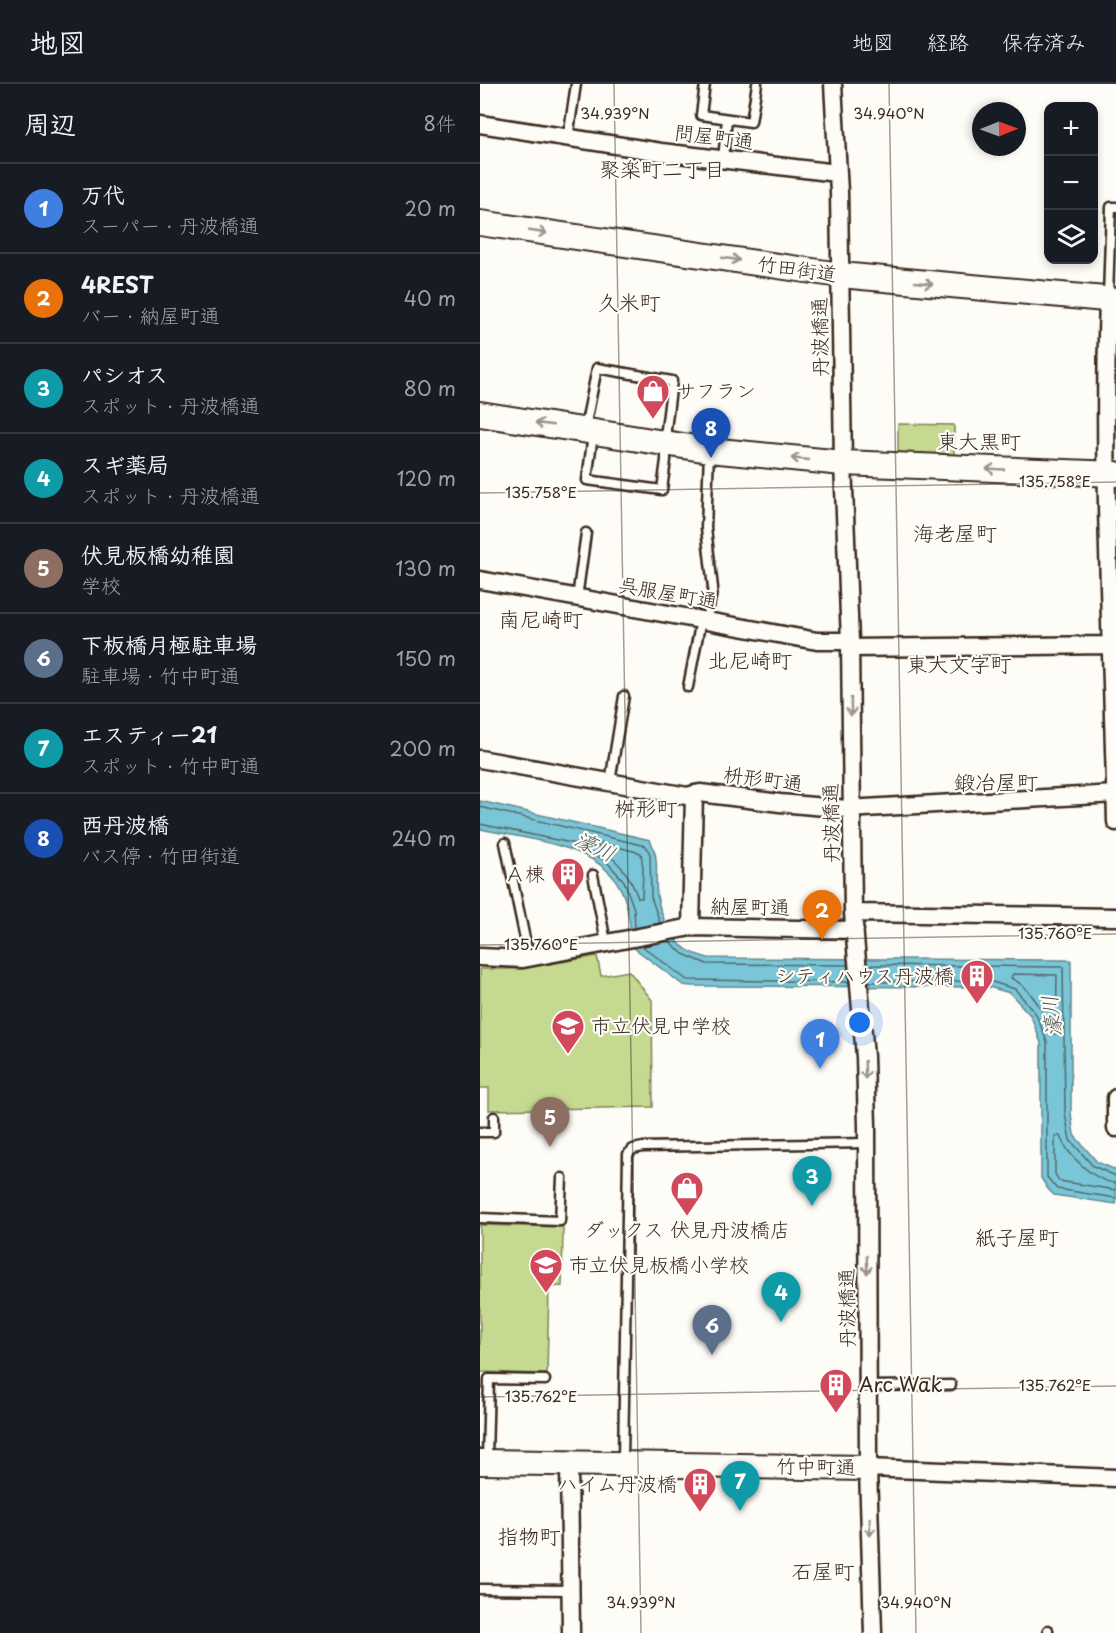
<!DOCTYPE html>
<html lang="ja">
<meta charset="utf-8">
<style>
body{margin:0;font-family:"Playpen Sans","Klee One",sans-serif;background:#242831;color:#f1f3f6}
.controls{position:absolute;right:18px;top:18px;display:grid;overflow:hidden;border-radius:12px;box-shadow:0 3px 9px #0003}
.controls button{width:54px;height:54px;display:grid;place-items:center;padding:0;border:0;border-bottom:2px solid #363941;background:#171b24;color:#f1f3f6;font:30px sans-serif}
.compass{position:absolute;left:492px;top:18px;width:54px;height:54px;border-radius:50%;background:#171b24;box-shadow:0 3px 9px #0003;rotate:89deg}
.you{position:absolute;left:380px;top:939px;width:21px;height:21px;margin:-15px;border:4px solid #fff;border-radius:50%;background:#1a73e8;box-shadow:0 0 0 9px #1a73e833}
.badge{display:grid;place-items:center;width:39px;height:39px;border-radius:50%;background:#0b8043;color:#fff;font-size:20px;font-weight:700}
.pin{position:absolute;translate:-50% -50px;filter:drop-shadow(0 2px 3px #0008)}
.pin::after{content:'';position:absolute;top:32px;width:21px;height:18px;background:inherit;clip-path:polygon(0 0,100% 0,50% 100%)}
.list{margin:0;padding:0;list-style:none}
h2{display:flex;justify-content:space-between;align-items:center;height:78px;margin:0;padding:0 24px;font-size:26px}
h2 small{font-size:20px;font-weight:400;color:#9ea1a6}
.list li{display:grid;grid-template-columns:39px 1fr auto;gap:18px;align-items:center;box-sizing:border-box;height:90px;padding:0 24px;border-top:2px solid #363941}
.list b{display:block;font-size:22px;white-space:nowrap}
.list p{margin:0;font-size:20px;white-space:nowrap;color:#9ea1a6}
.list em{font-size:20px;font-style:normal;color:#9ea1a6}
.icon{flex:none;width:33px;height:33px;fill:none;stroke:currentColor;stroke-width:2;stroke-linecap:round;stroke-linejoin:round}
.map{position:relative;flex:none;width:636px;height:1549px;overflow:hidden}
header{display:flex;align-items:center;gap:36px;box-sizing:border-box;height:84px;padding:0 30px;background:#171b24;border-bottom:2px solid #363941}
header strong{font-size:28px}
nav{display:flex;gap:33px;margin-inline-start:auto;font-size:21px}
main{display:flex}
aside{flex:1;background:#171b24}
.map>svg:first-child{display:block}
</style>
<header>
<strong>地図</strong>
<nav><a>地図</a><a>経路</a><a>保存済み</a></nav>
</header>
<main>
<aside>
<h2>周辺<small>8件</small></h2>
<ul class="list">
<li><span class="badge" style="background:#3f7fe0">1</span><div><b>万代</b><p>スーパー · 丹波橋通</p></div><em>20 m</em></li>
<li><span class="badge" style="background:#e8710a">2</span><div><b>4REST</b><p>バー · 納屋町通</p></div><em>40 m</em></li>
<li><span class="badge" style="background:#0f9aa8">3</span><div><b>パシオス</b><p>スポット · 丹波橋通</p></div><em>80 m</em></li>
<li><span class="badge" style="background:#0f9aa8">4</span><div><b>スギ薬局</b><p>スポット · 丹波橋通</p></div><em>120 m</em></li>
<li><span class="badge" style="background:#8d6e63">5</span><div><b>伏見板橋幼稚園</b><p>学校</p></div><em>130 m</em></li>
<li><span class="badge" style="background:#5c6f8a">6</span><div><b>下板橋月極駐車場</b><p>駐車場 · 竹中町通</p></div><em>150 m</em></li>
<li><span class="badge" style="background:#0f9aa8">7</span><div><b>エスティー21</b><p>スポット · 竹中町通</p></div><em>200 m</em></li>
<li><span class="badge" style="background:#1a4fb4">8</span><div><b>西丹波橋</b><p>バス停 · 竹田街道</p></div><em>240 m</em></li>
</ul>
</aside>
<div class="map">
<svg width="636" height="1549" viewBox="0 0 636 1549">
<rect width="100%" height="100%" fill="#fdfcf7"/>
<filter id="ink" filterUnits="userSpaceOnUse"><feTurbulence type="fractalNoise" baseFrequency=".0167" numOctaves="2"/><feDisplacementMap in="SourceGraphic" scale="12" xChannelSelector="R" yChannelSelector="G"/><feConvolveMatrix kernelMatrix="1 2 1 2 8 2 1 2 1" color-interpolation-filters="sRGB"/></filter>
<g filter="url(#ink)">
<!-- green -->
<path fill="#c5da90" stroke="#808257" stroke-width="1.5" d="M418 340 474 341V377L418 375Z
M117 872 121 892 149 887 172 916 173 1023 9 1026V1004H0V885H40Z
M0 1141 83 1143 82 1202 69 1203 67 1290 0 1288Z"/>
<!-- water -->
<path fill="#79c6d8" stroke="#60888e" stroke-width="1.5" d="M0 717 170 756C181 777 174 791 177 812 180 829 190 855 206 865 212 869 221 872 228 874L591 876V1029L594 1051 617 1078 636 1086V1120L574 1111 568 1105 561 1094V959L551 932 530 909 509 903 211 902 203 901 153 863C149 842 150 819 138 800 115 760 42 754 0 745Z"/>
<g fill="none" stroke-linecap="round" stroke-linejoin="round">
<!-- shore -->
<path stroke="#546868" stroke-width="1.5" d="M0 723 166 762 170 770 171 813 180 839
M0 740 96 760 126 777 144 797 154 825 155 844
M122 759 161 769 163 784 162 814H158C149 790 140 778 119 764L118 760Z
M189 857 203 870 227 880 368 881
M162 862 207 896 369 898
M387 881 583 883 585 1029 590 1056 613 1082 636 1092
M533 890 577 891 576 950 572 949C564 929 552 904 531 894Z
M388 898 509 897 535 905 556 930 567 958V1093L577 1105 636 1114
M636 1099C615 1098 587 1071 580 1052H575V1090L579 1097 636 1106"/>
<!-- lane casing -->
<g stroke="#3b2a1e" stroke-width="13">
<path id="lane" d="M225 0 221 31 271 38 277 0
M88 54 96 0
M243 75 247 35
M628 213 631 123H636
M105 344 117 284 192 297 186 345V376L182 406 107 396 113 350
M97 514 106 449
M226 537 233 504 226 444 229 369
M208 603 221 536
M130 698 144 612
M25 759 49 874
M113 791 126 858
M0 1048H14V1033
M0 1134 80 1137 82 1094
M389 1302 471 1301
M7 1375 9 1295 65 1296
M143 1377 148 1070 153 1065 163 1063 387 1059
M0 1505 90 1506
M568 1549V1546"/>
</g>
<!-- street casing -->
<g stroke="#3b2a1e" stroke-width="21">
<path id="street" d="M353 0 359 108 363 379 370 557 373 829 385 973 387 1042 388 1384 393 1549
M0 40 181 68 357 89
M628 216C622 390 632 564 636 738
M0 496 337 557H370
M370 564 631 561
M0 675 207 712 220 709 300 719 367 725 636 710
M373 829 636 833
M211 843 214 710
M0 873 43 875 211 843 375 846
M636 1014V1044
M89 1379 91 1549
M388 1384 636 1394"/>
</g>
<!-- secondary casing -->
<g stroke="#3b2a1e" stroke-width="28">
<path id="secondary" d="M0 139 360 191 636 216
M0 330 229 366 363 379 636 390
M0 1378 388 1384"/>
</g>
<!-- lane -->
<use href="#lane" stroke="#fdfcf7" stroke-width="8"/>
<!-- street -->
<use href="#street" stroke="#fdfcf7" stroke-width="16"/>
<!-- secondary -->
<use href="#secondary" stroke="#fdfcf7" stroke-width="24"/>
</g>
<!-- one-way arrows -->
<defs><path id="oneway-shaft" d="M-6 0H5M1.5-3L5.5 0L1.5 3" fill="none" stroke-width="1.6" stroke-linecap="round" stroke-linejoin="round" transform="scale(1.5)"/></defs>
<g stroke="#9c938a">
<use href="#oneway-shaft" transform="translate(58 148) rotate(8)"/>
<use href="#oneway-shaft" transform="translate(251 175) rotate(8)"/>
<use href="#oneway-shaft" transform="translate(444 199) rotate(6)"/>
<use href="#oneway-shaft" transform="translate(64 340) rotate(-172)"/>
<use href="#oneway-shaft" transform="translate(320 375) rotate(-174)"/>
<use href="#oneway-shaft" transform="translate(515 385) rotate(-177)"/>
<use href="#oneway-shaft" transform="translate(371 623) rotate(90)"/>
<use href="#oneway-shaft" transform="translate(385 986) rotate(88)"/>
<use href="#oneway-shaft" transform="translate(387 1181) rotate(89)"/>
<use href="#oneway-shaft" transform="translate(390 1443) rotate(88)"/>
</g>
</g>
<!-- ticks -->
<path fill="none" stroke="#3b2a1e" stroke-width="1.5" stroke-opacity="0.45" d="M134 0 161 1549M409 0 436 1549M0 409 636 398M0 861 636 850M0 1313 636 1302"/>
<!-- icons -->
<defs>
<g id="shop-pin" transform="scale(1.725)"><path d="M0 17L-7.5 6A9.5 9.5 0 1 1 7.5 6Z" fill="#d1495b" stroke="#fdfcf7"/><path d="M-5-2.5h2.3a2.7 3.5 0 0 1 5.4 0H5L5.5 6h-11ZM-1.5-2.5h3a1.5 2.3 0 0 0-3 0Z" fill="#fff"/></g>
<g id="building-pin" transform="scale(1.725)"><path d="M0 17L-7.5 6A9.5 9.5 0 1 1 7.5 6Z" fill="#d1495b" stroke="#fdfcf7"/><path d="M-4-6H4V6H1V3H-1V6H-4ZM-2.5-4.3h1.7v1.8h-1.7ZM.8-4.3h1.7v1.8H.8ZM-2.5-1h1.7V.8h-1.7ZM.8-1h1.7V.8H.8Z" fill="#fff"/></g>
<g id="school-pin" transform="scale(1.725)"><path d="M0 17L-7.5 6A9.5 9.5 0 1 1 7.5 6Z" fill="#d1495b" stroke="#fdfcf7"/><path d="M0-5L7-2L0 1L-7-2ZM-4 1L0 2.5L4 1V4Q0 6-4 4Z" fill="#fff"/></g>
</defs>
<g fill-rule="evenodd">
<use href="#shop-pin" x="173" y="307"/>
<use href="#building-pin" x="88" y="790"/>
<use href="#building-pin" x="497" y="892"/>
<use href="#school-pin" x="88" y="942"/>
<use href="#shop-pin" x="207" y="1104"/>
<use href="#school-pin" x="66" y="1181"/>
<use href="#building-pin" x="356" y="1301"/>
<use href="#building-pin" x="220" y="1400"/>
</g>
<g text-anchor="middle" stroke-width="4.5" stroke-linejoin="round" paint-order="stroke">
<!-- street labels -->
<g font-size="20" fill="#3b2a1e" stroke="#fdfcf7">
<text transform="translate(234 53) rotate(7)" y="7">問屋町通</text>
<text transform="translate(317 185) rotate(8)" y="7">竹田街道</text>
<text transform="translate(340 253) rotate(-91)" y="7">丹波橋通</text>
<text transform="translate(188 509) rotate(10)" y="7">呉服屋町通</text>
<text transform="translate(283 695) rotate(7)" y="7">枡形町通</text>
<text transform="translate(351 739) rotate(-91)" y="7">丹波橋通</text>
<text transform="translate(270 823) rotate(1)" y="7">納屋町通</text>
<text transform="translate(367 1224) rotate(-91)" y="7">丹波橋通</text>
<text transform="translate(336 1383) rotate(1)" y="7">竹中町通</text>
</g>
<!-- poi labels -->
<g font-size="20" fill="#3b2a1e" stroke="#fdfcf7" text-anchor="start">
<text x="196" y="314">サフラン</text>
<text x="65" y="797" text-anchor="end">Ａ棟</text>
<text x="474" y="899" text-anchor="end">シティハウス丹波橋</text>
<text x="111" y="949">市立伏見中学校</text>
<text x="207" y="1153" text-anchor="middle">ダックス 伏見丹波橋店</text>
<text x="89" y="1188">市立伏見板橋小学校</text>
<text x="379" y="1308">Arc Wak</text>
<text x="197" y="1407" text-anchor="end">ハイム丹波橋</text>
</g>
<!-- neighbourhood labels -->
<g font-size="21" fill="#3b2a1e" stroke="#fdfcf7">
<text x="182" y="93">聚楽町二丁目</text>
<text x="149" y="226">久米町</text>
<text x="499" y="365">東大黒町</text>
<text x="475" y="457">海老屋町</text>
<text x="61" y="543">南尼崎町</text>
<text x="270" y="584">北尼崎町</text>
<text x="479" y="588">東大文字町</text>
<text x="516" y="706">鍛冶屋町</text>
<text x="166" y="732">桝形町</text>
<text x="537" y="1161">紙子屋町</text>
<text x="49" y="1460">指物町</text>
<text x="343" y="1495">石屋町</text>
</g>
<!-- water labels -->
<g font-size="21" font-style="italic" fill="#4e5956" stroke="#fdfcf7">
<text transform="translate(115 763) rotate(26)" y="7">濠川</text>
<text transform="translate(572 932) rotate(-97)" y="7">濠川</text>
</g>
</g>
<g font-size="15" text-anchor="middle" fill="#3b2a1e" stroke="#fdfcf7" stroke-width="4.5" stroke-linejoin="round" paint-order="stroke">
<text x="135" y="35">34.939°N</text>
<text x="409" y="35">34.940°N</text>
<text x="575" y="403">135.758°E</text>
<text x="61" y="414">135.758°E</text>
<text x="575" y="855">135.760°E</text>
<text x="61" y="866">135.760°E</text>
<text x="575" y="1307">135.762°E</text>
<text x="61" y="1318">135.762°E</text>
<text x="161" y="1524">34.939°N</text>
<text x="436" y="1524">34.940°N</text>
</g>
</svg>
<div class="controls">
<button>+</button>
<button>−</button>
<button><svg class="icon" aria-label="layers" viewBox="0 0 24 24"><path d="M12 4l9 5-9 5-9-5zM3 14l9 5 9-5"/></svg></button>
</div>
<svg class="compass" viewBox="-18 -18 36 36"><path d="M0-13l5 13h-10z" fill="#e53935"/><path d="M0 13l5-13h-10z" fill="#9ea1a6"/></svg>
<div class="you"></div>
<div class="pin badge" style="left:340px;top:985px;background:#3f7fe0">1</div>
<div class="pin badge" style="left:342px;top:856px;background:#e8710a">2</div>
<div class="pin badge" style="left:332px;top:1122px;background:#0f9aa8">3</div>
<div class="pin badge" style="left:301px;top:1238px;background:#0f9aa8">4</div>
<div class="pin badge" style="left:70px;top:1063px;background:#8d6e63">5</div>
<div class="pin badge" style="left:232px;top:1271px;background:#5c6f8a">6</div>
<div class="pin badge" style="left:260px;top:1427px;background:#0f9aa8">7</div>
<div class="pin badge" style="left:231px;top:374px;background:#1a4fb4">8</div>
</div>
</main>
